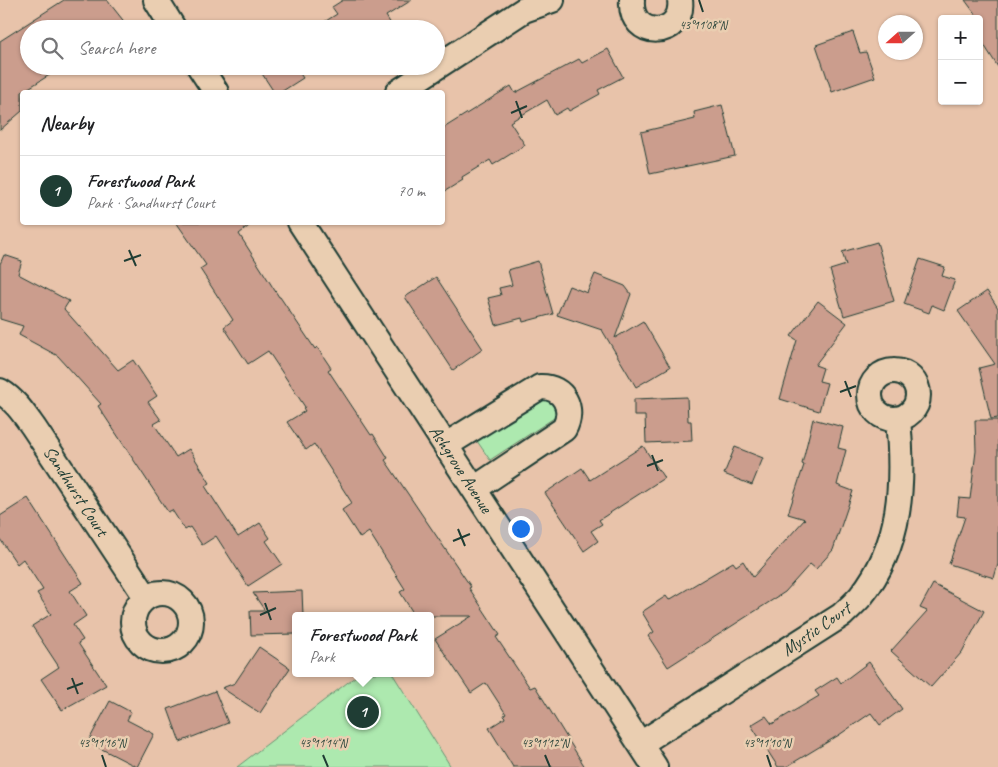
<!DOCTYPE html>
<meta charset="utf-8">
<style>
body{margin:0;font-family:Caveat,sans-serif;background:#f2f2f2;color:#202124}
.controls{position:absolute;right:15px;top:15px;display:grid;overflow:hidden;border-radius:5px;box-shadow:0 1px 4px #0004}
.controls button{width:45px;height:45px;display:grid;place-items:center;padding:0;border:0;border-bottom:1px solid #e0e0e0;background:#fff;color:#202124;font:25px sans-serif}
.compass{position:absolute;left:878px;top:15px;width:45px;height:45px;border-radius:50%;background:#fff;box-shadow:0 1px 4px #0004;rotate:249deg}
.you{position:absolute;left:520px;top:528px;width:18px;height:18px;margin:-12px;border:4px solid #fff;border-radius:50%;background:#1a73e8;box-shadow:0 0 0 8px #1a73e833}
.badge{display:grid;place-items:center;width:32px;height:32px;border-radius:50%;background:#1f3d34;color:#fff;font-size:16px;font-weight:700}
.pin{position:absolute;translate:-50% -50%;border:2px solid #fff;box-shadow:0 1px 5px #0006}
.popup{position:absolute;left:292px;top:612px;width:142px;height:65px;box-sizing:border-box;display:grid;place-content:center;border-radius:5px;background:#fff;filter:drop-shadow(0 1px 4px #0005);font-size:16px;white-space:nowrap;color:#757577}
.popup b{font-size:19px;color:#202124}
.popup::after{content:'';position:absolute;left:50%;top:100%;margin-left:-10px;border:10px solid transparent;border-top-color:#fff}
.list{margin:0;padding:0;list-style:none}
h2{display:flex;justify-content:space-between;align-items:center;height:65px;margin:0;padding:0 20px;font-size:21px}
h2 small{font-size:16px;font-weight:400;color:#757577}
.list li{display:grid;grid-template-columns:32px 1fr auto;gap:15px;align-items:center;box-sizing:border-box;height:70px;padding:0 20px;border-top:1px solid #e0e0e0}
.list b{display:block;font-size:19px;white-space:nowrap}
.list p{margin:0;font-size:16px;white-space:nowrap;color:#757577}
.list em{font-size:16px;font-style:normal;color:#757577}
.icon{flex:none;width:28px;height:28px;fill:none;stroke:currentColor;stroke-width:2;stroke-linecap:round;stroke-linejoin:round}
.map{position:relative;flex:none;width:998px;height:767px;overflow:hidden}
.search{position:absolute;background:#fff;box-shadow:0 1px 4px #0004;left:20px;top:20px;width:425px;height:55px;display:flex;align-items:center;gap:12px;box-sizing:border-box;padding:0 18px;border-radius:28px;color:#757577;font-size:19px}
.panel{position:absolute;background:#fff;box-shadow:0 1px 4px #0004;left:20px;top:90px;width:425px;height:135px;border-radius:5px}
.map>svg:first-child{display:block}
</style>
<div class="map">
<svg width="998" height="767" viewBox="0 0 998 767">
<rect width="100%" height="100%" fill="#e8c3aa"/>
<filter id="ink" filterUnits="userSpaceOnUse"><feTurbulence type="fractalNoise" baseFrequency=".02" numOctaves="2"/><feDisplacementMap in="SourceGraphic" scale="10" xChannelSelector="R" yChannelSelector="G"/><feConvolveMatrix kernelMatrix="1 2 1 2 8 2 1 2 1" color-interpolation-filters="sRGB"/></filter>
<g filter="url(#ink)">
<!-- green -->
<path fill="#ade9af" stroke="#669372" d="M544 399 550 400 557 406V415L554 418 490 460 477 441Z
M360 673H392L451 767H237Z"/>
<!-- building -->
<path fill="#cb9d8d" stroke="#1f3d34" d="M64 0H107L130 29H29V66H64L22 92V111L0 130V41Z
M343 0H412L386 16 394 29H313L337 14 332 7Z
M965 0H998V67L979 37V19Z
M853 32 860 53 866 52 875 77 832 92 816 45Z
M608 49 623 77 598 90 600 94 569 111 567 108 555 115 547 100 510 122 525 145 493 165 490 160 462 177 463 180 442 193V129L511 86 515 93 579 59 582 63Z
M257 66H295L303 78 281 92H274Z
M722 105 735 156 650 174 641 132 695 119 694 112Z
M176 222H254L239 234 279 297H280L315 349 317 347 331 368 328 370 371 435 373 434 388 458 385 460 471 587 469 588 500 635 496 637 530 688 535 686 585 767H513L489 728 505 718 504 715 506 714 486 683 471 693 435 639 472 616H415L400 592 405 589 369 532 360 538 342 510 352 503 314 444 306 450 287 422 305 411 303 408 305 407 268 351 248 364 224 327 233 320 200 269 206 265Z
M877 242 894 301 844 316 830 270 846 265 842 252Z
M4 255 22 261 18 274 69 301 64 309 118 370 133 360 157 396 148 402 161 420 154 424 176 457 189 449 210 483 205 486 238 537 260 523 270 538 266 541 282 564 248 586 216 536 202 545 190 527 185 530 172 510 168 512 98 406 101 404 58 356 19 335 23 326 0 319V264Z
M920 259 945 267 942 276 955 280 944 310 932 305 929 313 904 304Z
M538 261 553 314 523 322 522 318 496 325 488 298 501 295 499 288 512 285 508 270Z
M595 274 625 286 631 294 615 338 643 321 670 367 636 387 602 330 557 315 569 286 587 293Z
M436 277 483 349 453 370 405 297Z
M987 291 998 308V418L991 419 979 368 995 364 958 311Z
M818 301 847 323 815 365 823 368 819 381 827 383 819 411 780 399 797 340 791 336Z
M687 397 688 421H691L692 441 646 443 645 416H634V399Z
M813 419 843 427 838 448 846 450 837 485 853 491 833 550 816 569 810 564 785 592 668 667 648 636 654 632 642 612 666 596 669 600 733 562 736 566 743 561 753 577 805 519 788 514 804 465 802 464Z
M975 420H998V564L994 578 949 564 965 517 957 516 959 498 970 499 976 451Z
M643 446 664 478 599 520 602 524 591 531 598 541 584 551 545 493 582 468 590 480Z
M735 447 763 458 752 485 724 474Z
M28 498 83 583 70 591 86 616 73 625 83 640 78 643 106 685 62 710 41 679 59 667 32 626 51 614 37 593 43 590 23 559 17 564 0 539V516Z
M933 584 984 611 962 652 931 687 891 651 927 611 920 608Z
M302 591 303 616H296V634L251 635 250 611H265L253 593Z
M259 647 290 668 260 713 222 688 235 683Z
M869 662 902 709 880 725 871 713 839 735 786 767H778L751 725 766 716 772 724 819 696 815 691 837 677 841 683Z
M215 691 228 723 180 742 168 709Z
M110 701 131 712 127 720 154 734 137 767 88 742Z"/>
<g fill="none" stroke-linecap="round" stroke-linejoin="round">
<!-- street casing -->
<g stroke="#1f3d34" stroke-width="28">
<path id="street" d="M156 0 174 29
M632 0C629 41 685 38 680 0
M199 66 216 92
M398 92 524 10 552 0
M300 222 655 767
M870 395a24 24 0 1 1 48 0a24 24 0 1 1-48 0Z
M0 391C15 400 24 414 34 428L146 597
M446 445 540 387C564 386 575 409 564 429L474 489
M133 622a29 29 0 1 1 58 0a29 29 0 1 1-58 0Z
M640 744 842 615C848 609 855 603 861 596 902 545 904 482 898 420"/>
</g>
<!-- street -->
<use href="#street" stroke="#eaceb1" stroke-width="24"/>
</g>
</g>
<!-- ticks -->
<path fill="none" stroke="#1f3d34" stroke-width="2" d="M699 0 703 12M516 101 522 118M511 113 527 106M129 250 136 266M124 261 141 255M845 381 851 397M840 392 856 386M652 455 658 471M647 466 663 460M458 529 465 546M453 541 470 534M265 603 271 620M260 615 276 608M72 678 78 694M67 689 83 683M102 755 106 767M323 755 328 767M545 755 550 767M767 755 771 767"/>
<g text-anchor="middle" stroke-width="5" stroke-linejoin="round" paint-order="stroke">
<!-- street labels -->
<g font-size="18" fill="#1f3d34" stroke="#eaceb1">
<text transform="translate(461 469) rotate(57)" y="6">Ashgrove Avenue</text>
<text transform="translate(76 491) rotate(57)" y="6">Sandhurst Court</text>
<text transform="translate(816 629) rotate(-35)" y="6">Mystic Court</text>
</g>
</g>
<g font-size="12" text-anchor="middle" fill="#1f3d34" stroke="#eaceb1" stroke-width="5" stroke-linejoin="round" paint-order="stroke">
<text x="703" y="29">43°11'08"N</text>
<text x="102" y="747">43°11'16"N</text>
<text x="323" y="747">43°11'14"N</text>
<text x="545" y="747">43°11'12"N</text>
<text x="767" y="747">43°11'10"N</text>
</g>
</svg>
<div class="controls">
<button>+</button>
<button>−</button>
</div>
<svg class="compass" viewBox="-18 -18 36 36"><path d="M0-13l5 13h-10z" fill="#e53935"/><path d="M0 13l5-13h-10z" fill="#757577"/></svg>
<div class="you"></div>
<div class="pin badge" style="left:363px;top:712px">1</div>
<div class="popup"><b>Forestwood Park</b>Park</div>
<div class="search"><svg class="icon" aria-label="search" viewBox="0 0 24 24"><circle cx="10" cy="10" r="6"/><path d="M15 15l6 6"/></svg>Search here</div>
<section class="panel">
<h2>Nearby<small></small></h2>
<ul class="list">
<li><span class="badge">1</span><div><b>Forestwood Park</b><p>Park · Sandhurst Court</p></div><em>70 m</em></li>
</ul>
</section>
</div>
